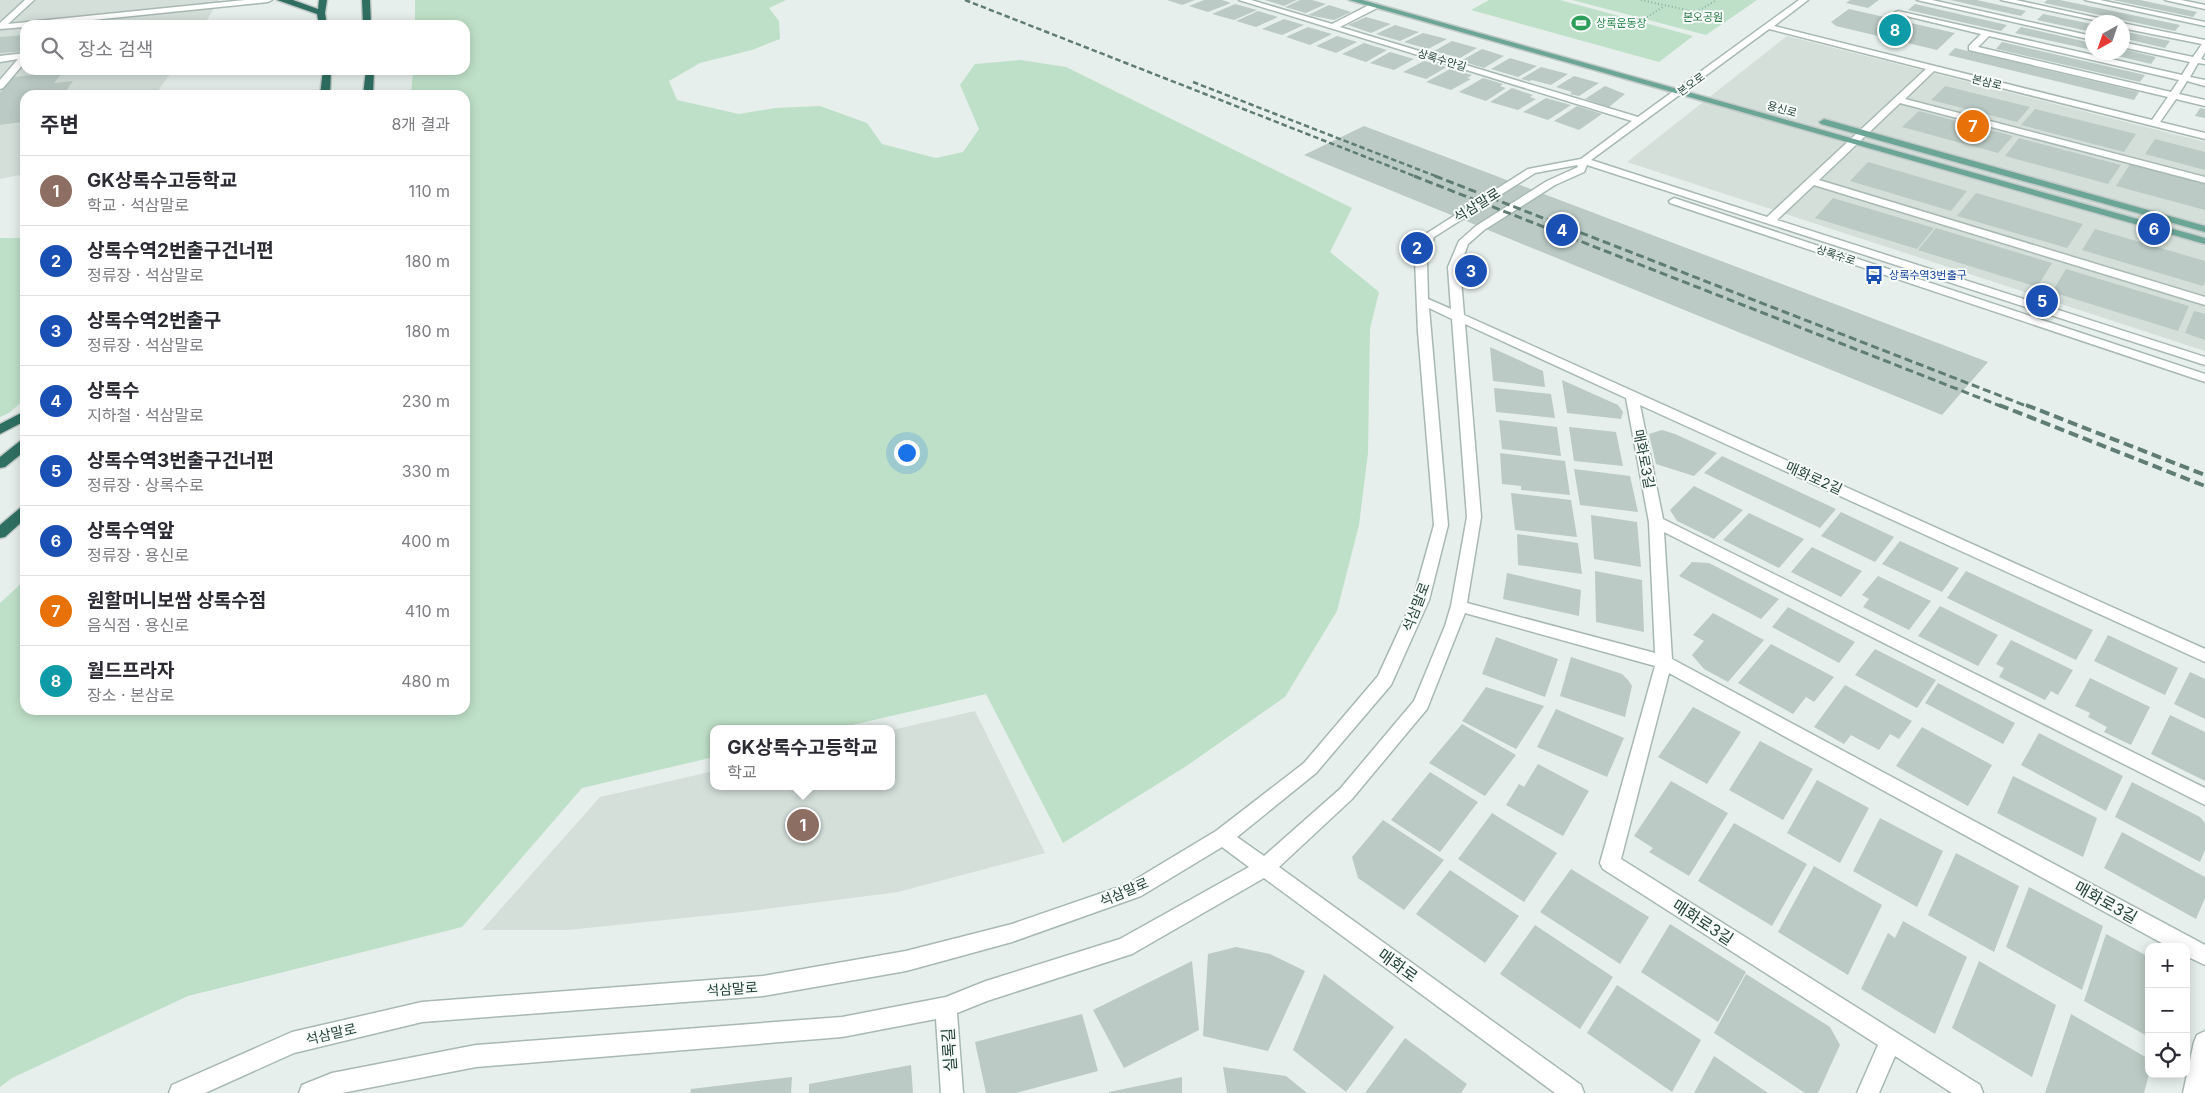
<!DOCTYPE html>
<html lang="ko">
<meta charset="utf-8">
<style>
body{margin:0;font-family:Inter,"Noto Sans KR",sans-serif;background:#f2f2f3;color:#2b2b33}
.controls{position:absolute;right:15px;bottom:15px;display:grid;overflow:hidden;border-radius:10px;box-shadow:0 2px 12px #0003}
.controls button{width:45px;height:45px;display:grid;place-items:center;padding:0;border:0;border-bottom:1px solid #e1e1e2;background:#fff;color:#2b2b33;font:25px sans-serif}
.compass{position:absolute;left:2085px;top:15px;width:45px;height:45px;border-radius:50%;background:#fff;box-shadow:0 2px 12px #0003;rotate:220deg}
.you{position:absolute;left:906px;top:452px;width:18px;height:18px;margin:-12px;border:4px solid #fff;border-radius:50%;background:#1a73e8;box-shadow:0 0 0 8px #1a73e833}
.badge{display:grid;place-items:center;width:32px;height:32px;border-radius:50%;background:#0f766e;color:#fff;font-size:16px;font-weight:700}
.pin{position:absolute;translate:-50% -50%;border:2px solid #fff;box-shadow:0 1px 5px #0006}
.popup{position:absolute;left:710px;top:725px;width:185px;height:65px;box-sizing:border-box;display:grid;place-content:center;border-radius:10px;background:#fff;filter:drop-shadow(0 1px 4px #0005);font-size:16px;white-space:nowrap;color:#7c7c81}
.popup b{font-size:19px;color:#2b2b33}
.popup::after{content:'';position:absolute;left:50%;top:100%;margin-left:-10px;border:10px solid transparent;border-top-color:#fff}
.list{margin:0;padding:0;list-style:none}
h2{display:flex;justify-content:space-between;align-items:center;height:65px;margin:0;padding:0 20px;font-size:21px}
h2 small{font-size:16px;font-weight:400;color:#7c7c81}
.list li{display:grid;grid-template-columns:32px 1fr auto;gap:15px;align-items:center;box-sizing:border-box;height:70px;padding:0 20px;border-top:1px solid #e1e1e2}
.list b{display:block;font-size:19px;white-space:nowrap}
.list p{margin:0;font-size:16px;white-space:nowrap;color:#7c7c81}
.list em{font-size:16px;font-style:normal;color:#7c7c81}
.icon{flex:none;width:28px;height:28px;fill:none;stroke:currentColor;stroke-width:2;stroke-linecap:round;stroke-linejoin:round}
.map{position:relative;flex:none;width:2205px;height:1093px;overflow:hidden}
.search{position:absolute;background:#fff;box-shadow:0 2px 12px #0003;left:20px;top:20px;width:450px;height:55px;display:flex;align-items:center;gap:12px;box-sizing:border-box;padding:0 18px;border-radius:15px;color:#7c7c81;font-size:19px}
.panel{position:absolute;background:#fff;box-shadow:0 2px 12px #0003;left:20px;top:90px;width:450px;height:625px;border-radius:15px}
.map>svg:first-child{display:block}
</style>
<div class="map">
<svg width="2205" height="1093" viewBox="0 0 2205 1093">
<rect width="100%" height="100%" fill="#e6efeb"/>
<!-- built -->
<path fill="#d4dfda" d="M0 0H219L204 25H25V70H173L155 95H25V174L0 179Z
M1787 36 2205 142V351L1627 162Z
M975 711 1045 853 898 892 742 912 568 930H482L600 797 714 771V786H892V730Z"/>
<!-- green -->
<path fill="#bfe0c8" d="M415 0H786L769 8 779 21 780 39 752 50 700 63 669 81 677 100 739 114 775 108 820 106 867 123 882 144 936 158 963 152 979 129 960 85 975 64 1021 60 1066 67 1352 208 1330 252 1379 292 1370 329 1368 453 1359 525 1337 611 1285 697 1188 765 1063 843 986 694 835 729H714V757L582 788 462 927 188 996 12 1078 0 1087V603L25 580V710H465V95H411L413 70H465V25H415Z
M1489 0H1560L1693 36 1659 62 1471 10Z
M1572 0H1757L1706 35Z
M0 238H25V399L9 413 0 417Z"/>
<!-- building -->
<path fill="#bbcac4" d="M1167 0H1195L1182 5Z
M1204 0H1222L1231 3 1208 12 1189 6Z
M1265 0H1297L1284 6Z
M1300 0H1312L1326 4 1306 13 1285 7Z
M1850 0H1879L1868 8 1846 3Z
M1950 0H1977L2026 11 2021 16Z
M2047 0H2060L2180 25 2175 31 2044 3Z
M2113 0H2140L2197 12 2193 17Z
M1235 4 1257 10 1234 20 1212 14Z
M1915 4 2007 25 2001 31 1908 10Z
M1329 5 1351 12 1334 20 1308 15Z
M1849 9 1955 33 1937 50 1836 26 1831 22Z
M1258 11 1278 17 1256 27 1236 21Z
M2043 14 2092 24V32L2037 20Z
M1366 17 1391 24 1371 33 1348 25Z
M1284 19 1304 25 1282 35 1262 29Z
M1395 25 1419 32 1400 41 1376 34Z
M1308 27 1332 34 1310 45 1286 37Z
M2021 27 2092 43V50L2015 33Z
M2122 31 2170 41 2165 48 2122 38Z
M1423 33 1447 39 1428 49 1404 42Z
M25 35V51L0 53V37Z
M1337 36 1357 42 1336 53 1316 46Z
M1452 41 1477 48 1460 58 1434 51Z
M2002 42 2145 75 2140 82 1996 49Z
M1364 43 1387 50 1366 62 1342 54Z
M1955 48 2139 92 2134 100 1948 55Z
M1482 49 1504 56 1484 68 1461 61Z
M2122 49 2156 57 2151 64 2105 53 2122 52Z
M1390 52 1414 59 1394 70 1370 63Z
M1510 58 1537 66 1518 77 1491 69Z
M1424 61 1447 67 1426 79 1403 72Z
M1541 67 1568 74 1551 85 1532 80 1529 81 1521 79Z
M1450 69 1472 75 1467 78 1471 79 1451 90 1426 82Z
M63 72 54 83 73 81 63 95H25V119L23 122 0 125V93L13 77Z
M1574 76 1599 83 1579 96 1570 94 1572 92 1556 87Z
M1483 78 1503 84 1500 86 1506 88 1486 101 1459 92Z
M1605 86 1625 94 1609 107 1585 99Z
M1945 86 2030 107 2017 122 1931 100Z
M1512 88 1533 95 1530 97 1536 99 1518 110 1490 102Z
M1546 98 1571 105 1548 120 1523 112Z
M1577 106 1602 114 1579 130 1554 121Z
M2200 108 2205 109V118L2195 116Z
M2035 109 2136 134 2124 152 2021 125Z
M1919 111 2013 136 1998 153 1902 127Z
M1364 126 1988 362 1942 415 1304 155Z
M2019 138 2121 165 2108 184 2005 156Z
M2155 139 2205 152V170L2145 154Z
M1868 162 1967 191 1951 211 1850 181Z
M2130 164 2205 184V210L2116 186Z
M1976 193 2083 224 2067 248 1957 216Z
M1833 198 1934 228 1917 249 1815 218Z
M1936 228 2052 263 2037 287 1918 250Z
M2095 229 2205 261V282L2203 286 2082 250Z
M2066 269 2189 306 2178 331 2052 292Z
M2194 311 2205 314V340L2185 333Z
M1490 347 1543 371 1545 387 1493 381Z
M1562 380 1618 405 1623 412 1621 419 1567 413Z
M1494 388 1551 394 1555 418 1496 412Z
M1499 420 1557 427 1561 456 1502 449Z
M1569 427 1616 432 1623 466 1574 461Z
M1662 430 1675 434 1717 453 1694 476 1656 464 1649 434Z
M1500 453 1565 461 1570 495 1521 490V486L1502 484Z
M1722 456 1778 482 1836 509 1820 528 1704 473Z
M1574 469 1630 476 1638 512 1580 505Z
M1694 486 1743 510 1714 539 1677 521 1670 510Z
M1511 493 1571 500 1577 537 1515 530Z
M1841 512 1894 537 1875 562 1821 536Z
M1749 513 1804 539 1779 568 1723 540Z
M1591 515 1637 522 1641 567 1594 559Z
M1517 534 1578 543 1582 574 1518 565Z
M1900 541 1959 568 1942 592 1882 564Z
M1812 547 1862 571 1841 597 1791 572Z
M1692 562 1709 563 1779 599 1761 619 1679 576Z
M1595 571 1642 580 1644 632 1596 622Z
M1966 571 2093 630 2076 660 1947 598Z
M1507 573 1581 590 1579 616 1503 599Z
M1878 576 1931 601 1909 630 1863 607 1869 599 1862 595Z
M1940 606 1998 635 1978 666 1918 636Z
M1788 607 1855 642 1839 663 1772 627Z
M1713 613 1764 640 1728 682 1704 669 1692 655 1704 641 1693 635Z
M2108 635 2178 668 2165 695 2094 661Z
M1496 637 1558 659 1545 697 1482 674Z
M2011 640 2073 670 2058 695 2051 691 2045 700 1999 677 2004 668 1996 664Z
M1771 644 1834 677 1814 702 1806 697 1793 714 1738 683Z
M1875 649 1936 680 1917 708 1855 675Z
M1571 657 1622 674 1628 680 1632 686 1625 717 1560 696Z
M2190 672 2205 679V719L2174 704Z
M2090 678 2150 707 2131 745 2104 732 2107 727 2088 717 2090 713 2075 706Z
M1938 683 2015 723 2003 744 1925 703Z
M1845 685 1912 721 1899 739 1890 734 1879 750 1851 735 1844 744 1814 727Z
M1486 687 1544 706 1516 749 1462 721Z
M1693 707 1741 732 1707 784 1658 757Z
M1556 709 1624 738 1607 777 1537 747Z
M2170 715 2205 732V781L2151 754Z
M1462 724 1516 755 1485 796 1429 763Z
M1922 727 1992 765 1968 806 1896 766Z
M2039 733 2123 776 2106 811 2021 765Z
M1760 741 1813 769 1783 820 1729 790Z
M1538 764 1589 791 1563 836 1506 805 1519 784 1524 787Z
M1430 772 1478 802 1440 852 1391 820Z
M2013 776 2097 818 2083 857 1997 813Z
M1817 780 1869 808 1840 863 1787 833Z
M1671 781 1728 813 1689 876 1649 852 1653 848 1634 836Z
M2132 782 2200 817 2205 823V850L2200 862 2115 817Z
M1492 813 1557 853 1524 902 1458 859Z
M1880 818 1943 851 1917 907 1853 871Z
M1383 820 1444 860 1404 910 1358 878 1352 857Z
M1734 823 1807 864 1772 926 1698 881Z
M2122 832 2205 877V898L2196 919 2104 868Z
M1956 853 2019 886 1994 952 1928 915Z
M1814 866 1882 905 1848 975 1778 932Z
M1571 869 1649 917 1620 964 1540 912Z
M1450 870 1519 916 1485 963 1416 914Z
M2029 887 2103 926 2082 990 2006 947Z
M1903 921 1967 957 1935 1034 1861 989 1888 933 1895 938Z
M1670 924 1746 972 1718 1022 1641 972Z
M1535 925 1613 977 1580 1029 1500 974Z
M2106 934 2149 957V1037L2084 1001Z
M1236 947 1270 954 1305 971 1268 1051 1203 1036 1208 954Z
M1192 961 1199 1030 1124 1068 1093 1010Z
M1979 961 2056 1005 2032 1077 1952 1028Z
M1324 974 1394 1027 1346 1092 1293 1050Z
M1746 974 1830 1027 1840 1045 1818 1093H1805L1714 1033Z
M1617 985 1701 1040 1672 1092 1587 1033Z
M1082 1014 1098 1071 1016 1093H986L975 1042Z
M2071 1014 2149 1059V1074L2144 1093H2045Z
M1405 1038 1467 1084 1461 1093H1365Z
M1714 1056 1768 1093H1694Z
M911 1065 913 1093H809V1084Z
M1223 1067 1286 1076 1307 1093H1227Z
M792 1077 791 1093H690L691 1089Z
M1182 1077V1093H1109V1092Z"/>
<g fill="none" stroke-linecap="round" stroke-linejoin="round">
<!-- minor casing -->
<g stroke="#a8b8b2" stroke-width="3">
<path id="minor" d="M25 0H34L8 24 245 0H272L268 2 44 25H25V27L0 29V23Z
M1239 0H1251L1332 24 1371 4H1377V8L1340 27 1638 117 1799 0H1808L1774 26 2152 120 2168 97 1969 50V46L1981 34 1894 13 1898 11 2182 75 2190 62 2122 47V42L2193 57 2202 44 2122 28V23L2205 40V52L2201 59 2205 60V64L2198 63 2190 77 2205 80V86L2187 81 2179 94 2205 100V106L2176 99 2160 122 2205 133V139L1934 71 1905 99 2205 177V183L1900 103 1819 180 2205 297V305L1814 185 1777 220 2205 357V365L1587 165 1584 172 1555 185 1484 230 1468 244 1460 267 1464 315 2205 649V662L1640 405 1663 519 2205 788V805L1664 532 1672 659 2205 945V965L2186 956V947H2169L1669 673 1621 859 1980 1085 1983 1093H1952L1895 1056 1879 1093H1857L1878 1045 1603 869 1600 863 1655 666 1465 613 1427 709 1352 799 1279 867 1581 1085 1584 1093H1555L1264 878 1132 954 987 1001 957 1013 963 1093H941L936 1019 842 1037 476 1067 342 1093H299L302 1085 332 1073 476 1045 842 1017 946 997 986 981 1120 939 1249 867 1222 847 1141 896 1012 942 906 971 763 996 422 1022 294 1053 205 1093H169L172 1085 292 1032 422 1002 763 976 906 951 1012 924 1128 884 1216 831 1304 763 1378 676 1413 600 1434 525 1418 332 1415 260 1424 235 1528 169 1581 159 1632 121ZM1769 29 1926 69 1767 217 1591 160ZM1989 36 2179 80 2171 92 1978 47ZM1577 165 1578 167 1547 181 1476 226 1459 241 1448 267 1451 309 1428 299 1427 260 1434 237 1535 173ZM1429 308 1452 319 1467 517 1451 606 1445 626 1414 701 1340 789 1264 856 1237 837 1316 773 1391 685 1429 600 1448 525ZM1465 324 1626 398 1649 522 1655 653 1467 603 1481 517Z
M1917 0H1932L2092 36V40Z
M2001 0H2016L2116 22H2103Z
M2085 0H2100L2205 22V26Z
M2165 0H2181L2205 5V9Z
M25 53V62L3 88 0 89V80L18 59 0 62V56Z
M1674 198 2205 374V382L1670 203 1669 201Z
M2205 1031V1093H2183L2194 1042 2197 1035Z"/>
</g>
<!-- major casing -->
<g stroke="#c2cac8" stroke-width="3">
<path id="major" d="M1349 0H1362L2205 238V244Z
M1824 119 2205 226V232L1821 124 1819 122Z"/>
</g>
<!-- highway casing -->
<g stroke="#c2cac8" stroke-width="3">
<path id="highway" d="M277 0H293L318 9 319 0H327L325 13 327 25H319L317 14Z
M362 0H370L371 25H363Z
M323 70H331L330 95H320Z
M366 70H374L373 95H363Z
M25 411V421L0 434V424Z
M25 440V451L5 467 0 468V457L20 441Z
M25 506V519L5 537 0 538V525L20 508Z"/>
</g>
<!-- path -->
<path stroke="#86b3a5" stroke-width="2" stroke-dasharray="1 2.5" stroke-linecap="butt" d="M1641 0 1696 12 1717 0
M1644 19 1663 7"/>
<!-- minor -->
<use href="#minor" fill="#fff" fill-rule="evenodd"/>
<!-- major -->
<use href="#major" fill="#6aa596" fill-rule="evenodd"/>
<!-- highway -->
<use href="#highway" fill="#2f6f62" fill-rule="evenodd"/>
<!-- rail-far2 -->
<path stroke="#5f7d75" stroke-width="2.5" stroke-dasharray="5.5 3" stroke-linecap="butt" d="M965 0 1417 177
M1193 82 1438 177"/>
<!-- rail-far1 -->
<path stroke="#5f7d75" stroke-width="3" stroke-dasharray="8 4" stroke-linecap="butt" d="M1414 176 2003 407
M1435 176 2029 407"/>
<!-- rail -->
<path stroke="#5f7d75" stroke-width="4" stroke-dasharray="10 5" stroke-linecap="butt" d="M1999 405 2205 486
M2026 405 2205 475"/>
</g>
<!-- icons -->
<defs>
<g id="stadium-bare" transform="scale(1.5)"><path d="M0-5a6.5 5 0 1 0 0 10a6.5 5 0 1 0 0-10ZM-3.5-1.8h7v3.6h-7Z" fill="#2e9e5b" stroke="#f7fbf9" stroke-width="2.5" paint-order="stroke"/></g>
<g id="bus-bare" transform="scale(1.5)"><path d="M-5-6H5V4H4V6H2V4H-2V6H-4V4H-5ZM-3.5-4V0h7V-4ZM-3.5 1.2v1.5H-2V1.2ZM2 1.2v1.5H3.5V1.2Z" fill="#1a4fb4" stroke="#f7fbf9" stroke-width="2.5" paint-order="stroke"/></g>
</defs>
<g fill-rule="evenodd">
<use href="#stadium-bare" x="1581" y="23"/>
<use href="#bus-bare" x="1874" y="275"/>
</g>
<g text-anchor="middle" stroke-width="4" stroke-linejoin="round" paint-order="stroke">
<!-- far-park labels -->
<g font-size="11" fill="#2d7a4b" stroke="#f7fbf9">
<text x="1703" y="21">본오공원</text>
</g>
<!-- far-leisure labels -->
<g font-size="11" fill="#27864d" stroke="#f7fbf9" text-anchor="start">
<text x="1596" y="27">상록운동장</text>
</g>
<!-- far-street labels -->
<g font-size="11" fill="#24423a" stroke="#f7fbf9">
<text transform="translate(1442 60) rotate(17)" y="4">상록수안길</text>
<text transform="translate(1987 82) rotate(14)" y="4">본삼로</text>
<text transform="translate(1691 84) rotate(-36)" y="4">본오로</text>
<text transform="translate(1782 109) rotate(16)" y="4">용신로</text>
<text transform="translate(1836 255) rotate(18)" y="4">상록수로</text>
</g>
<!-- far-transit labels -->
<g font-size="11" fill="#164399" stroke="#f7fbf9" text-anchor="start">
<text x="1889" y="279">상록수역3번출구</text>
</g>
<!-- street labels -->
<g font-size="14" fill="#24423a" stroke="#f7fbf9">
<text transform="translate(1477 205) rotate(-32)" y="5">석삼말로</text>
<text transform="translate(1644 459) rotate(79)" y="5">매화로3길</text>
<text transform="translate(1814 478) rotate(24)" y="5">매화로2길</text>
<text transform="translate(1416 607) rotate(-69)" y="5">석삼말로</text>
<text transform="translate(1124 892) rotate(-23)" y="5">석삼말로</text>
<text transform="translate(732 989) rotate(-4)" y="5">석삼말로</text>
<text transform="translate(331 1034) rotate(-13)" y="5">석삼말로</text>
</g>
<!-- near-street labels -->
<g font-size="16" fill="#24423a" stroke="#f7fbf9">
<text transform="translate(2106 902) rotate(29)" y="6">매화로3길</text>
<text transform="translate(1703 922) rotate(33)" y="6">매화로3길</text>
<text transform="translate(1398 965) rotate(36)" y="6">매화로</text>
<text transform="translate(949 1050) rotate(-94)" y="6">실록길</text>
</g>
</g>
</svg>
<div class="controls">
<button>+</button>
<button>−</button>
<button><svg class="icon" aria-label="locate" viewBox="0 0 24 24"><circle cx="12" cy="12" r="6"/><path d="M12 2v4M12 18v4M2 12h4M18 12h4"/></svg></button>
</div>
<svg class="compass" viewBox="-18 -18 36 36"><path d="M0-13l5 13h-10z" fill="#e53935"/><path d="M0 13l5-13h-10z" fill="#7c7c81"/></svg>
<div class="you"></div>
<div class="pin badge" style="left:803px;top:825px;background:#8d6e63">1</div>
<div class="popup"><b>GK상록수고등학교</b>학교</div>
<div class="pin badge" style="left:1417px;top:248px;background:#1a4fb4">2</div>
<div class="pin badge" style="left:1471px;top:271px;background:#1a4fb4">3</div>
<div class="pin badge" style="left:1562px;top:230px;background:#1a4fb4">4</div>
<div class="pin badge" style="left:2042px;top:301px;background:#1a4fb4">5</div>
<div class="pin badge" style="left:2154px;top:229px;background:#1a4fb4">6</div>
<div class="pin badge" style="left:1973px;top:126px;background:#e8710a">7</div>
<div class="pin badge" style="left:1895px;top:30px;background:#0f9aa8">8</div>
<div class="search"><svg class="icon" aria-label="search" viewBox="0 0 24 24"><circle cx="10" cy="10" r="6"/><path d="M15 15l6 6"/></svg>장소 검색</div>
<section class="panel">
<h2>주변<small>8개 결과</small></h2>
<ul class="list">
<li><span class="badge" style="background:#8d6e63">1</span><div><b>GK상록수고등학교</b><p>학교 · 석삼말로</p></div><em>110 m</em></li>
<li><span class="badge" style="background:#1a4fb4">2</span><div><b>상록수역2번출구건너편</b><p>정류장 · 석삼말로</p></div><em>180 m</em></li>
<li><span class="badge" style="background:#1a4fb4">3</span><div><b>상록수역2번출구</b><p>정류장 · 석삼말로</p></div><em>180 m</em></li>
<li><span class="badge" style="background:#1a4fb4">4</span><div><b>상록수</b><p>지하철 · 석삼말로</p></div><em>230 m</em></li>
<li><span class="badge" style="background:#1a4fb4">5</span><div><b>상록수역3번출구건너편</b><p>정류장 · 상록수로</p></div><em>330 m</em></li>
<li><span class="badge" style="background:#1a4fb4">6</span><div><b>상록수역앞</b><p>정류장 · 용신로</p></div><em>400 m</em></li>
<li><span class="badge" style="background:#e8710a">7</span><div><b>원할머니보쌈 상록수점</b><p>음식점 · 용신로</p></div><em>410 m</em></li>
<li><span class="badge" style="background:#0f9aa8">8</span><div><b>월드프라자</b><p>장소 · 본삼로</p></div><em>480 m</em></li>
</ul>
</section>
</div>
